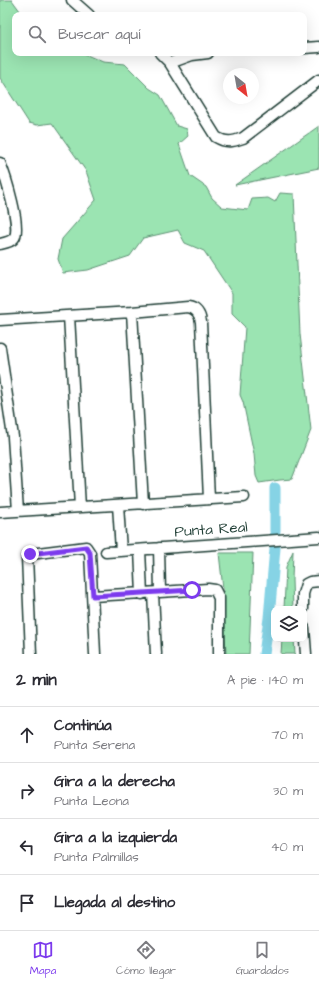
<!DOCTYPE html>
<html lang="es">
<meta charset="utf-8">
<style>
body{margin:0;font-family:"Architects Daughter",sans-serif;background:#f2f2f3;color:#2b2b33}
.controls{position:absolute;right:12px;bottom:12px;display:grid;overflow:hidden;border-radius:8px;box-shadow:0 4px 16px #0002}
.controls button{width:36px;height:36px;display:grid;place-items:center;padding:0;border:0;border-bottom:1px solid #e1e1e2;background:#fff;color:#2b2b33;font:20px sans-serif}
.compass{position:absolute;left:223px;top:68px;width:36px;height:36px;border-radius:50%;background:#fff;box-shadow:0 4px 16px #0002;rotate:149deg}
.stop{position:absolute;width:12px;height:12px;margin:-9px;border:3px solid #7c3aed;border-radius:50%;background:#fff}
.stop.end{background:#7c3aed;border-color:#fff;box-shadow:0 1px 4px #0008}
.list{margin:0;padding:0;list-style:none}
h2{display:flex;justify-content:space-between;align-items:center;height:52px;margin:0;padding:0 16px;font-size:17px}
h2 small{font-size:13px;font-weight:400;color:#7c7c81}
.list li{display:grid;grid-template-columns:26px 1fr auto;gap:12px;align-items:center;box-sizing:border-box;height:56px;padding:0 16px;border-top:1px solid #e1e1e2}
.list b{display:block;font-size:15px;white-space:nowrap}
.list p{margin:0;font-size:13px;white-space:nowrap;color:#7c7c81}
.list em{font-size:13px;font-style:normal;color:#7c7c81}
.icon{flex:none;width:22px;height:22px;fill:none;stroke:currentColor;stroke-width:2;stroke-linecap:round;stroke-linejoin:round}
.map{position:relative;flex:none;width:319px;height:654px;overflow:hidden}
.search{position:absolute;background:#fff;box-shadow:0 4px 16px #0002;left:12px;right:12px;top:12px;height:44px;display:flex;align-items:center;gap:10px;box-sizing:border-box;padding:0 14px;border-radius:8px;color:#7c7c81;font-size:15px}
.sheet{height:276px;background:#fff}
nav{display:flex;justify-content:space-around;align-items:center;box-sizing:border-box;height:56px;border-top:1px solid #e1e1e2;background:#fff;font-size:11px;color:#7c7c81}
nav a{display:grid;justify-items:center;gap:2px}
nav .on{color:#7c3aed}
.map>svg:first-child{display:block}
</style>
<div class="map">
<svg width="319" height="654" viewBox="0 0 319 654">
<rect width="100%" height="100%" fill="#fff"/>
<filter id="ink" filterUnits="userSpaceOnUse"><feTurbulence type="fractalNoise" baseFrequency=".025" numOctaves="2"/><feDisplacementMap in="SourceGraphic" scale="8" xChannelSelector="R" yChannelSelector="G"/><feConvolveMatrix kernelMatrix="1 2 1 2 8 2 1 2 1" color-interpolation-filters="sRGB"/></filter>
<g filter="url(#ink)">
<!-- green -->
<path fill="#9be4b2" stroke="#5d9073" d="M0 0H12L23 15H15V53H82L103 62 125 64 149 88 160 95 177 126 187 129 188 136 179 144 190 176 206 187 212 198 222 207 248 210 252 199 268 198 275 202 280 193 294 194 300 334 311 430 292 479 280 480 259 483 256 476 254 454 243 402 240 395 245 327 232 314V293L204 251 185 243 178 230 143 238 130 256 88 270 63 273 58 259 62 239 96 200 86 171 52 123 37 125 29 123 0 78Z
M319 126V168L235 185Z
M293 551 292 580 293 609H284L286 567Z
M219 553H253L249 654H226L223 589Z
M282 639H294L295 654H281Z"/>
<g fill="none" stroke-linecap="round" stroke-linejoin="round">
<!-- canal -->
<path stroke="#86d3e5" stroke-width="11" d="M275 531V488
M264 654 269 618 275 548"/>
<!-- minor casing -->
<g stroke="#1f3d34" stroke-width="13">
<path id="minor" d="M72 0 89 15
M304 48 319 47
M160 53 170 63 216 137C226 143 232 142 243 138L319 80
M170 63 192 55 208 53
M0 163C5 175 22 228 14 238 11 242 5 243 0 244
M132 312 143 504
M69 316 80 507
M0 320 132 312 188 307C196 308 200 314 201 322L209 499
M0 348 13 437 18 511
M118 505 121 551
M0 512 244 497
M159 548 160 592
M140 550 142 594
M106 552 319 537
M153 593 156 654
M93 596 192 590 208 589 215 590 219 598V654
M303 609V594L306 584 310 582 319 581
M304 628 306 654
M31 654 27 556 30 554 86 547 90 553 95 654"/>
</g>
<!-- minor -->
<use href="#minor" stroke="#fff" stroke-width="10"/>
</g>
</g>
<g fill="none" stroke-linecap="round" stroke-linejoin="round" filter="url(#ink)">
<!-- route -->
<path stroke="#7c3aed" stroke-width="5" d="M30 554 86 547 90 553 93 596 192 590"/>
</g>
<g text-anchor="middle" stroke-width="3.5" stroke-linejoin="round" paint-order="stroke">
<!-- street labels -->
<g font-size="15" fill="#1f3d34" stroke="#fff">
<text transform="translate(211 529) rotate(-4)" y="5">Punta Real</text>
</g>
</g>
</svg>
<div class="controls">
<button><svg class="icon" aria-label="layers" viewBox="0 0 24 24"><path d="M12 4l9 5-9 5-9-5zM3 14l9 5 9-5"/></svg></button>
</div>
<svg class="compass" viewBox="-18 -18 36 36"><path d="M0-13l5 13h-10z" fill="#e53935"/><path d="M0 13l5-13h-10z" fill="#7c7c81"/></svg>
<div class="stop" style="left:192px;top:590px"></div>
<div class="stop end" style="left:30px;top:554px"></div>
<div class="search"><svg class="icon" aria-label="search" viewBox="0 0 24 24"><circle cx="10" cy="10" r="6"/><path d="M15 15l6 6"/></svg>Buscar aquí</div>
</div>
<section class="sheet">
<h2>2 min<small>A pie · 140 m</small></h2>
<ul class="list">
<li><svg class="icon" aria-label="ahead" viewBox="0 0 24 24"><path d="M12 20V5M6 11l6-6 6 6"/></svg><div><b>Continúa</b><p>Punta Serena</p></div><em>70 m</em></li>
<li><svg class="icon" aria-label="right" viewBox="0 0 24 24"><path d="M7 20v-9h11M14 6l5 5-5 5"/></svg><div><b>Gira a la derecha</b><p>Punta Leona</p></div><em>30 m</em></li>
<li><svg class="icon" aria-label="left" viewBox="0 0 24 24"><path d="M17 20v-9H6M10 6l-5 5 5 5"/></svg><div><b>Gira a la izquierda</b><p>Punta Palmillas</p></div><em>40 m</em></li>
<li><svg class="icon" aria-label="arrive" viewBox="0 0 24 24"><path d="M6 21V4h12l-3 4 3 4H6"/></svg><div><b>Llegada al destino</b></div></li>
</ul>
</section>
<nav>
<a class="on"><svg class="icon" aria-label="map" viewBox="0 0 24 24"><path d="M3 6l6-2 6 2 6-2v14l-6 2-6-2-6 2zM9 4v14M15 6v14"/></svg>Mapa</a>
<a><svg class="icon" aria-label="directions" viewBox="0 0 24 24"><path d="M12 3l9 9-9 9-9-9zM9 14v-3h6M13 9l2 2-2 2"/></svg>Cómo llegar</a>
<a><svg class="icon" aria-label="saved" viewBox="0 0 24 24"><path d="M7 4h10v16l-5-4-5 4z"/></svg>Guardados</a>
</nav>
